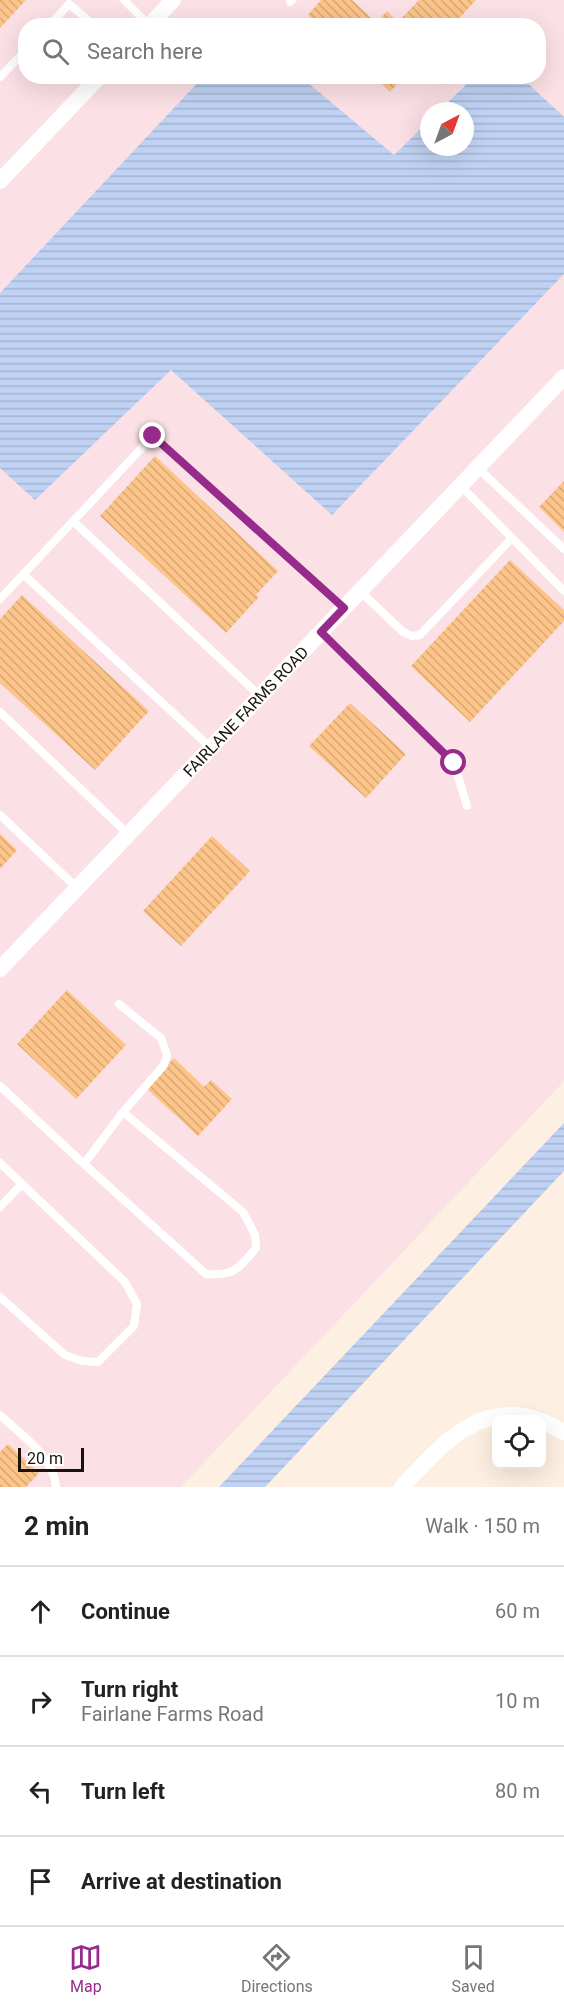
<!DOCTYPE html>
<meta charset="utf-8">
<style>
body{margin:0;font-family:Roboto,sans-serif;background:#f6f6f6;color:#222}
.controls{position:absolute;right:18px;bottom:18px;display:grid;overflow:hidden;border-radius:12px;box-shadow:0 6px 24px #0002}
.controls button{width:54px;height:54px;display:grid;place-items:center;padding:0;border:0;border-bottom:2px solid #e0e0e0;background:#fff;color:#222;font:30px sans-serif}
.compass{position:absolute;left:420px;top:102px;width:54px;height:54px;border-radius:50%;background:#fff;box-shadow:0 6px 24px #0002;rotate:41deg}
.scale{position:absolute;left:18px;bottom:15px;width:66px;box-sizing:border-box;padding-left:6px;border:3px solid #1a130a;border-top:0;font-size:16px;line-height:21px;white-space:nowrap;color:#1a130a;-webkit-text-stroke:4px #fff;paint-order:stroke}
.stop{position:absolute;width:18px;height:18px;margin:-14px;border:4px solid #972b8c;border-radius:50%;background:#fff}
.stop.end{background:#972b8c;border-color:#fff;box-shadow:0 2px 6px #0008}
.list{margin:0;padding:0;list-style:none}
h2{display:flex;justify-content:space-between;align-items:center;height:78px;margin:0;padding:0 24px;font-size:26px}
h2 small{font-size:20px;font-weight:400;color:#767676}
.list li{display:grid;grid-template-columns:39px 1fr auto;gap:18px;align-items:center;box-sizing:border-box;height:90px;padding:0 24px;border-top:2px solid #e0e0e0}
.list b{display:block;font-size:22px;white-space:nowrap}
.list p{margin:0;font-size:20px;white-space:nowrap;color:#767676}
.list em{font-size:20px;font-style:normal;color:#767676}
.icon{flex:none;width:33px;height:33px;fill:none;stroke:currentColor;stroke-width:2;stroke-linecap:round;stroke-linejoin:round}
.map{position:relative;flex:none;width:564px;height:1487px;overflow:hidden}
.search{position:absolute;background:#fff;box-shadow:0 6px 24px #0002;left:18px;right:18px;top:18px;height:66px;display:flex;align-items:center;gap:15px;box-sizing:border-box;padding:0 21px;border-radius:24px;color:#767676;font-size:22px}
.sheet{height:438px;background:#fff}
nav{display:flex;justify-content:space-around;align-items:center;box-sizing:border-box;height:84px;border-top:2px solid #e0e0e0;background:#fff;font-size:16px;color:#767676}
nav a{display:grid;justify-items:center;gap:3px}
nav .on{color:#972b8c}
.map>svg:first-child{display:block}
</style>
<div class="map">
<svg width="564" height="1487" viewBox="0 0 564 1487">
<defs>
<pattern id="water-rules" width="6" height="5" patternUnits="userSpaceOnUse" patternTransform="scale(1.5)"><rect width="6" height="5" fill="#c0d2f3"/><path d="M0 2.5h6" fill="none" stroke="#a4b3cf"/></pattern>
<pattern id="building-back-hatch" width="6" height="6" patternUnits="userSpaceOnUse" patternTransform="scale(1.5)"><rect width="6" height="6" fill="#fcc489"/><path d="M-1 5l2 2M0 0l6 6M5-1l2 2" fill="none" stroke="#d7a875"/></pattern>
</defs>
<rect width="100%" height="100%" fill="#fdefe1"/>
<!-- commercial -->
<path fill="#fbe0e5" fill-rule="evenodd" d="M0 0H564V1081L181 1487H0ZM26 26H538V76H26ZM429 111H465V147H429Z"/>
<!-- water -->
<path fill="url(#water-rules)" d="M204 76 301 77 394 155 429 121V147H465V111H439L474 77H521L564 117V274L332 515 171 370 35 500 0 468V293Z
M564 1123V1171L265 1487H219Z"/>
<!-- building -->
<path fill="url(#building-back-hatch)" d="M0 0H26L0 28Z
M321 0H352L377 23 387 11 398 22 419 0H476L452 26H320L308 15Z
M374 76H404L390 92Z
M155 456 278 571 256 595 259 597 226 633 100 516Z
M564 481V532L539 507Z
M510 560 564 610V621L470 722 411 666Z
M22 595 149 711 95 770 0 683V619Z
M350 703 406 754 366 798 309 746Z
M0 834 17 850 0 869Z
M212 836 250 871 181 946 143 911Z
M67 990 126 1045 76 1099 17 1044Z
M174 1058 204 1087 211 1080 232 1099 198 1136 146 1088Z
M8 1444 39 1473 26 1487H0V1452Z"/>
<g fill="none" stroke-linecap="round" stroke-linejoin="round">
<!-- lane -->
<path stroke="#fff" stroke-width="8" d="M124 0 149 25
M290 2 292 0
M49 26 69 4 95 26
M0 77 26 50
M478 468 564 549
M460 485 564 591
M73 521 260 696
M23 574 211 748
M360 591 403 632 412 636 420 635 512 538
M0 599 153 436 344 608
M321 632 454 763 467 806
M0 712 128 834
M0 815 77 888
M0 1086 84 1164 123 1112 164 1065 167 1055 161 1038 119 1004
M0 1163 125 1282 137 1304 134 1326 98 1362 82 1361 65 1355 0 1297
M84 1164 206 1274C235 1276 238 1269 256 1248L255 1235 243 1212 123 1112
M0 1207 22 1184
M0 1415C21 1435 54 1456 56 1487"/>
<!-- street -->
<g stroke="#fff" stroke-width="16">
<path d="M149 26 173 0"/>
<path d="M0 181 100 76"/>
<path id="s1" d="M0 969 564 377"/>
<path d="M542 1421 564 1432"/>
<path d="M402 1487C438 1449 478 1399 538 1420"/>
</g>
</g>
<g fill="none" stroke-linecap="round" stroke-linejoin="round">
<!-- route -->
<path stroke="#972b8c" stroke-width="8" d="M153 436 344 608 321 632 454 763"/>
</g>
<g text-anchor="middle" stroke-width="5" stroke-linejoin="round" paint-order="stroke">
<!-- street labels -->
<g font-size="16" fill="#1a130a" stroke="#fff">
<text dy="6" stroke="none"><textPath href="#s1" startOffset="356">FAIRLANE FARMS ROAD</textPath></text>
</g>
</g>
</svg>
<div class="controls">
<button><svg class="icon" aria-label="locate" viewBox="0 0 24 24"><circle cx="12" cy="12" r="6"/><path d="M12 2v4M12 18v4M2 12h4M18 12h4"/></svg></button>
</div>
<svg class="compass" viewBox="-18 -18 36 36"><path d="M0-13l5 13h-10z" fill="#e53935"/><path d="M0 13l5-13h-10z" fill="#767676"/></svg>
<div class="scale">20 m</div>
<div class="stop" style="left:454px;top:763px"></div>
<div class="stop end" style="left:153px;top:436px"></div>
<div class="search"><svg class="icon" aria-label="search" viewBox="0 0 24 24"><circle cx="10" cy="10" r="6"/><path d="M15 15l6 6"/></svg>Search here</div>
</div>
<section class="sheet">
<h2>2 min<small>Walk · 150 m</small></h2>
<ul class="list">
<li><svg class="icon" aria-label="ahead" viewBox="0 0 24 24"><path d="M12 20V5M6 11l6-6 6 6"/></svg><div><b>Continue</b></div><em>60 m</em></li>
<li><svg class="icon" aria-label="right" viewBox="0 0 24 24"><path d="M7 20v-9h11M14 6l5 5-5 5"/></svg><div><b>Turn right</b><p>Fairlane Farms Road</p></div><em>10 m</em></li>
<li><svg class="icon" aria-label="left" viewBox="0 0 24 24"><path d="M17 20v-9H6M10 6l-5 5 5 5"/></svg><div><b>Turn left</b></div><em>80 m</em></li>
<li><svg class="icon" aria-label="arrive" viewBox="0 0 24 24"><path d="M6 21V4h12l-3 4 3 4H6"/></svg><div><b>Arrive at destination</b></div></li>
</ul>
</section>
<nav>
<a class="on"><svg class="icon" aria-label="map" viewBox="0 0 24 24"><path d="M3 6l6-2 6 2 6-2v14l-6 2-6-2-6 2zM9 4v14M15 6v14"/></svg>Map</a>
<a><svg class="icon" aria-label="directions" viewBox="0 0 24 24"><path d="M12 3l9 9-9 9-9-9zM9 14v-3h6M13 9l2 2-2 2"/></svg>Directions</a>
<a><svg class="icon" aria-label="saved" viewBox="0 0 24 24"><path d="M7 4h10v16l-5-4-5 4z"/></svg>Saved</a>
</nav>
